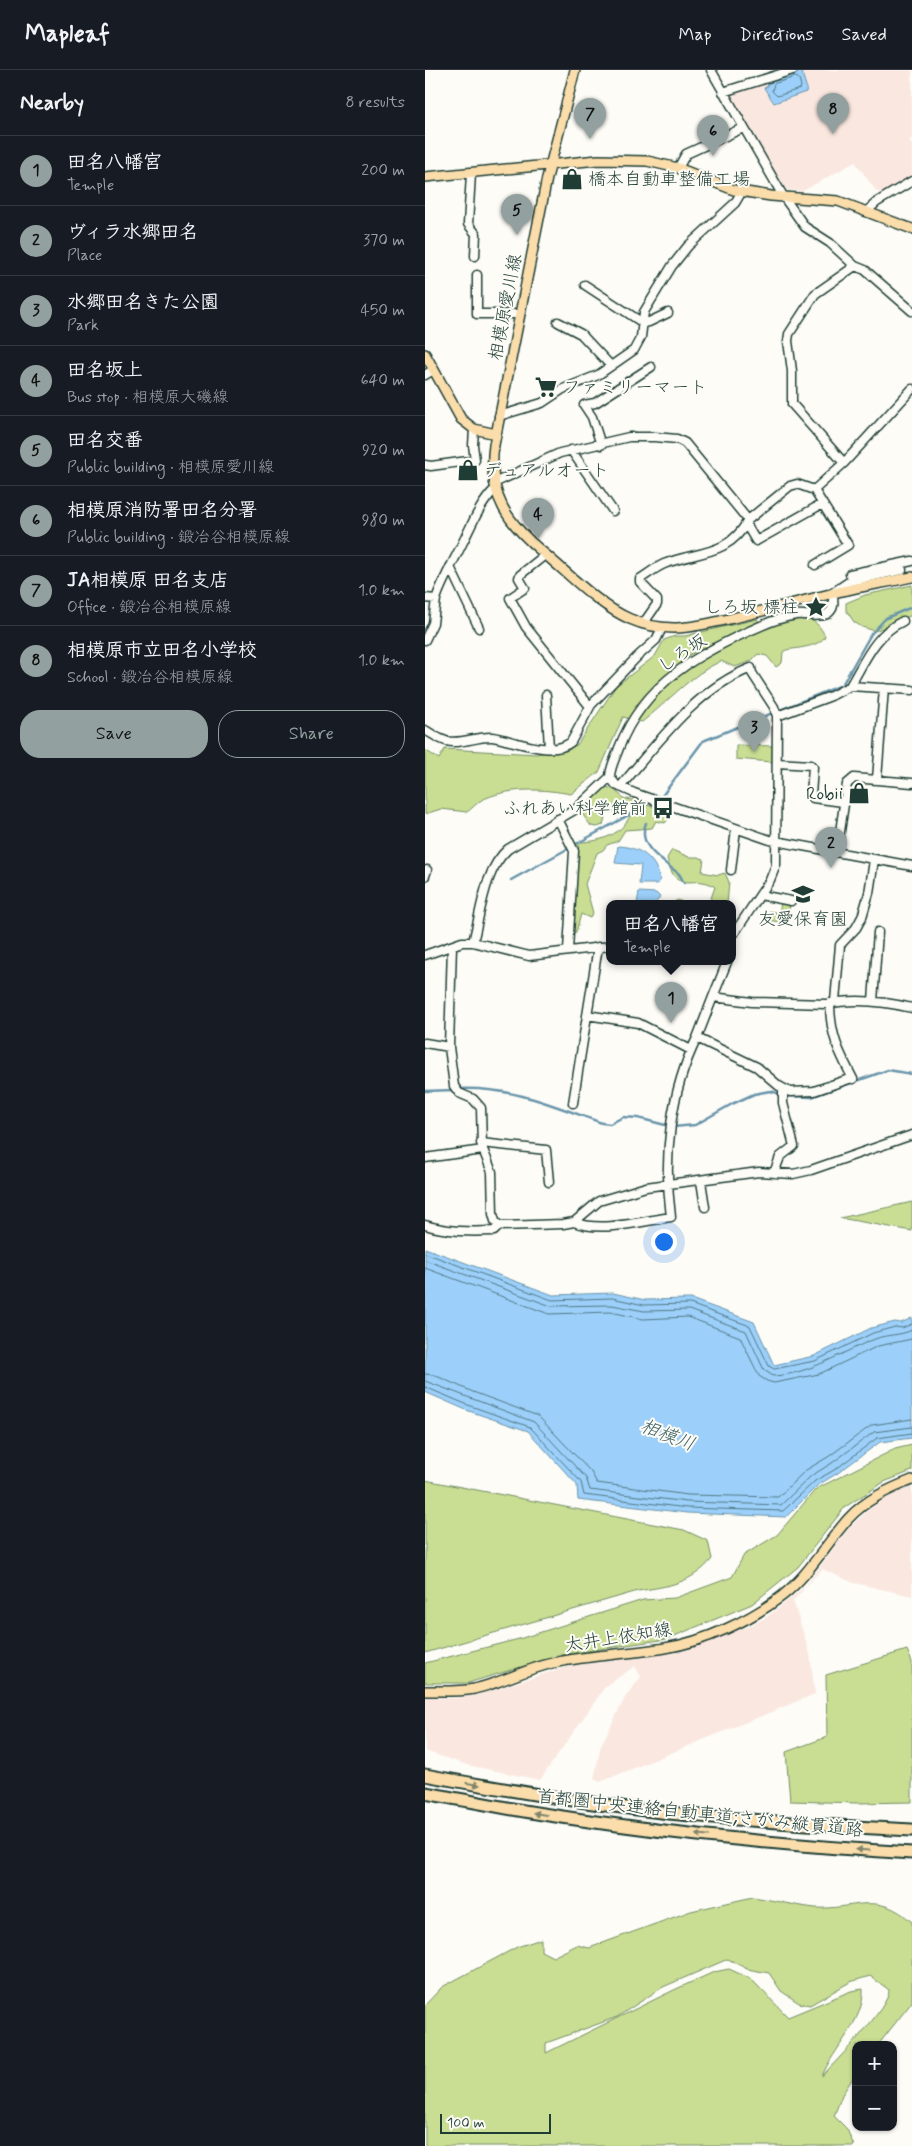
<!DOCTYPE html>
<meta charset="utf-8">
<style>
body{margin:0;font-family:Mynerve,"Klee One",sans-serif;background:#242831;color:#f1f3f6}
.controls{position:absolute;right:15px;bottom:15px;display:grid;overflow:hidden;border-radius:10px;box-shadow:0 1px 4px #0004}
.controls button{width:45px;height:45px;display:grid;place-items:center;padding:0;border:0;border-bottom:1px solid #363941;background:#171b24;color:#f1f3f6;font:25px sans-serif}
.scale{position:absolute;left:15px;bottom:12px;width:111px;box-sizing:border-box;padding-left:5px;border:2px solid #1f3d34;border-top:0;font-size:14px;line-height:18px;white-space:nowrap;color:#1f3d34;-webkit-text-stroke:4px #fdfcf7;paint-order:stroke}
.you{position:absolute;left:238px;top:1171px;width:18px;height:18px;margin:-12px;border:4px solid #fff;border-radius:50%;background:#1a73e8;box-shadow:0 0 0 8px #1a73e833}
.badge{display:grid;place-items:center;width:32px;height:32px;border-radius:50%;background:#92a19f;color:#111;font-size:16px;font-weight:700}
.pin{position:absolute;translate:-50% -41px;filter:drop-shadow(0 1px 2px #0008)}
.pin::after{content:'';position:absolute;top:26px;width:18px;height:15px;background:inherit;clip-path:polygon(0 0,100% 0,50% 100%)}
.popup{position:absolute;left:181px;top:830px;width:130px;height:65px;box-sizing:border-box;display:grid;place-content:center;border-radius:10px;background:#171b24;filter:drop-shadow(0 1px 4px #0005);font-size:16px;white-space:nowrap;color:#9ea1a6}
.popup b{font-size:19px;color:#f1f3f6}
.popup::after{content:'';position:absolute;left:50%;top:100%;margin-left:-10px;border:10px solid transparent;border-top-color:#171b24}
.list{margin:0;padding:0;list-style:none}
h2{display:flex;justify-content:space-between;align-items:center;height:65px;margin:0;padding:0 20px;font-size:21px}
h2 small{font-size:16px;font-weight:400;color:#9ea1a6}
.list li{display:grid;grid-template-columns:32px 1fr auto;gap:15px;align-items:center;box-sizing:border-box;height:70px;padding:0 20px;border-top:1px solid #363941}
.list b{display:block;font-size:19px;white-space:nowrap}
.list p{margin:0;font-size:16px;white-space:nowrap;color:#9ea1a6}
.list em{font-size:16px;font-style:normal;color:#9ea1a6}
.actions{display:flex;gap:10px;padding:15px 20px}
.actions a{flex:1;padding:11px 0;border:1px solid #92a19f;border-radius:20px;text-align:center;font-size:18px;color:#92a19f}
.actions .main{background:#92a19f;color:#111}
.map{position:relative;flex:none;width:487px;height:2076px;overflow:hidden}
header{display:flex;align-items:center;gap:30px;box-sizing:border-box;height:70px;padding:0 25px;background:#171b24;border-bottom:1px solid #363941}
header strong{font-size:24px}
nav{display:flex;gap:28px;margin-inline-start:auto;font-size:18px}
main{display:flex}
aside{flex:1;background:#171b24}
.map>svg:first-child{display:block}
</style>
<header>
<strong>Mapleaf</strong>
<nav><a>Map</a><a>Directions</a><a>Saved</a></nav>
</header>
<main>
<aside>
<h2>Nearby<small>8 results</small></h2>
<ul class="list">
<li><span class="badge">1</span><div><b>田名八幡宮</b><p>Temple</p></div><em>200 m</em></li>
<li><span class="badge">2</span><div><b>ヴィラ水郷田名</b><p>Place</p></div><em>370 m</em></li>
<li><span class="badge">3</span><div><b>水郷田名きた公園</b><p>Park</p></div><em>450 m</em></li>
<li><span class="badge">4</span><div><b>田名坂上</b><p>Bus stop · 相模原大磯線</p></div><em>640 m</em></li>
<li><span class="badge">5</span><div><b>田名交番</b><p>Public building · 相模原愛川線</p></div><em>920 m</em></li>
<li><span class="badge">6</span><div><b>相模原消防署田名分署</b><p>Public building · 鍛冶谷相模原線</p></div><em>980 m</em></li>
<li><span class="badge">7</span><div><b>JA相模原 田名支店</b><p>Office · 鍛冶谷相模原線</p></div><em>1.0 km</em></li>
<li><span class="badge">8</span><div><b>相模原市立田名小学校</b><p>School · 鍛冶谷相模原線</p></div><em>1.0 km</em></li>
</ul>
<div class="actions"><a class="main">Save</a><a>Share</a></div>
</aside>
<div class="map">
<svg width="487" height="2076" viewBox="0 0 487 2076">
<rect width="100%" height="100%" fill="#fdfcf7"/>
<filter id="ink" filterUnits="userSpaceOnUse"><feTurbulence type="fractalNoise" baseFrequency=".02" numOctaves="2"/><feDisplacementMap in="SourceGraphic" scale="10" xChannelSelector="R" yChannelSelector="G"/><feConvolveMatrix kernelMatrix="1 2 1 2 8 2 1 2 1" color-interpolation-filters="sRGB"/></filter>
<g filter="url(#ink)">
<!-- built -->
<path fill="#fae8e0" d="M375 0H487V69L484 70 487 75V108L460 124 452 122 430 92 378 121 361 120 306 25 307 22Z
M487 1417V1526L429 1513 397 1499 368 1531 385 1584 390 1624 175 1712 169 1709 176 1675 201 1626 216 1607 210 1596 180 1617 115 1710 42 1695 0 1681V1627L32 1628 51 1625 145 1596 252 1581 322 1557 342 1547 381 1516 423 1459 443 1440 468 1424Z"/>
<!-- green -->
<path fill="#c9de93" stroke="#748e64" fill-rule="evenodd" d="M487 515V545L450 561 437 557 429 552 421 540V533L440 525Z
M379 548C389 549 396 557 400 566 395 577 372 578 361 580L358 582 357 593 351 597 342 586 333 584 326 591 310 597 296 591C265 605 244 631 217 652L198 647 174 702 146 724C119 719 88 717 61 728 54 730 48 738 42 742L16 739 0 744V680L14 689 20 679 112 684 152 675 191 616 230 586 239 570 250 566H260L332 549 334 551 264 585 262 594 342 556Z
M311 675 348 676 347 692 311 689Z
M178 716 188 719 200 729 216 731 242 743 245 747 240 753 231 751 227 758 200 760 193 771 182 775 178 780 172 783 160 814 168 843 165 848 156 844 151 862 147 865 154 772C179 772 204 762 208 735L200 732 187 742 181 741 176 736 173 738V741L180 747 178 755 172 757 166 756 158 745 157 738Z
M247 780 264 787H273L279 789 277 802 293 805 300 803 304 812 302 834H245L253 830 259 833 285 831 290 817C270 802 251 828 242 788Z
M356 833 365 834 362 853 342 850 344 841 354 843Z
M487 1132V1161L415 1148Z
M487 1375V1401L459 1412 420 1437 373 1497 327 1534 242 1569 135 1585 43 1613H0V1593L94 1569 218 1530 250 1528 307 1507 319 1485 352 1465 391 1419 470 1379Z
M0 1410 259 1460 283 1471 287 1489C266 1514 243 1516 213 1521L0 1583Z
M482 1580 487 1592V1732L432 1733 365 1731 361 1682 402 1667 401 1605Z
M328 1827C349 1830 370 1836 390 1838 429 1840 452 1820 487 1852V1932L453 1975H431V2003L417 2025 409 2046 422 2059 429 2076H0V1935L17 1917 92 1877 116 1869V1881L128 1887 152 1875 164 1878 266 1841ZM303 1889 322 1899 344 1903 356 1921 374 1933 385 1935 425 1912 445 1906 464 1920C465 1937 411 1991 397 2006 408 1979 440 1950 438 1919L426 1921 363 1947 326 1909 304 1899 289 1902 249 1920 121 1983V1973L192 1947 238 1917Z"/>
<!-- water -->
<path fill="#9cd0fa" stroke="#6a95ab" d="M376 0 382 19 381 22 349 33 339 18 343 16 341 11Z
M193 776C215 777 231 788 235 810L232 814H214L216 795 190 793Z
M214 822 231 823 235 827 230 834H212Z
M0 1178 128 1225 188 1223 220 1230 266 1229 329 1252 349 1295 389 1286 446 1258 470 1252 476 1253 487 1248V1368L455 1372 413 1403 393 1415 361 1447 262 1443 153 1430 152 1415 103 1361 41 1340 0 1322Z"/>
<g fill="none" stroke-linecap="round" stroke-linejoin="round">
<!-- shore -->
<path stroke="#517883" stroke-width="1" d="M371 7 374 9 376 16 375 19 352 26 347 21 349 14Z
M0 1183 127 1230 187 1228 219 1235 265 1234 325 1256 344 1296 349 1299 390 1291 448 1263 470 1257 477 1258 487 1254
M0 1190 126 1236 187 1235 219 1241 264 1240 321 1261 339 1300 348 1306C386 1304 416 1282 450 1269 462 1264 475 1266 487 1260
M0 1198 124 1244 186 1242 218 1249 263 1247 315 1267 334 1306 342 1311 349 1313 394 1304 453 1276 487 1269
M0 1304 9 1305 48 1322 113 1346 166 1402 172 1413 263 1425 353 1427 381 1400 403 1387 447 1355 487 1349
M0 1311 109 1352 161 1408 165 1420 262 1432 356 1435 386 1406 407 1393 449 1362 487 1357
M0 1317 43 1335 105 1357 156 1412 159 1425 262 1438 358 1441 390 1411 411 1399 452 1368 487 1363"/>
<!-- stream -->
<path stroke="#6a95ab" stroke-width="2.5" d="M237 726 278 671 417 615 446 564 461 548 487 537
M221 753C211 776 238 791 253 803 256 806 257 810 259 813
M86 810 222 735
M34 1019C88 1017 127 1035 177 1053L185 1054 198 1047 213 1048 248 1057 270 1055 307 1034 329 1024 345 1021 363 1026 386 1027 463 1000 487 1004
M0 1021 28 1020"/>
<!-- minor casing -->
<g stroke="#1f3d34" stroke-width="11">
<path id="minor" d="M286 0 358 126 380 157 405 173 430 196 440 200 487 241
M298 22 368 0
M253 98 261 84 318 58
M46 104 43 154 51 164 50 186
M442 141 452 132 487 111
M52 205V244H95
M160 215 218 253 224 252 243 243
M133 252 156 264 186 296
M0 305 8 300
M74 346 117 333 138 319 173 305 209 280 216 267 219 242 247 196 263 176 310 133 317 121
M176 375 167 347 159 335 170 333 226 297
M146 380 188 441
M419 393 367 334V301L363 271 364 264 390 224 430 196
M0 395 6 396 50 390 48 375 49 359
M69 413 135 383 204 367H230L252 369 260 373 323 450 365 416 372 414 389 420 423 475 390 495
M389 420 419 393 487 319
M321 454 331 471 397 434
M120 485 95 505 94 508 100 518 85 528 101 557 163 634 166 635 212 587 231 570 237 558
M25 497 54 558
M425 504 487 491
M0 528 11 529C18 509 29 491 38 472 47 454 55 434 70 419
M218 554 232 534V530L215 512V509C223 504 230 498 239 494 270 481 304 487 323 450
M0 570 8 553 11 529
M425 616C440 591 450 564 478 551
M121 625 124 678
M0 660C7 664 14 669 21 671 35 675 52 666 67 667 89 670 127 688 146 672L166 635
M352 693 386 695 388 697 386 725 388 728 418 732
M185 707C185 697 191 687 194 678 219 612 277 581 338 555 349 550 360 547 371 545 380 544 394 548 402 544 410 539 409 531 407 523L425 511 477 500 475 494
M185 707 191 715 209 723 345 770 487 796
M452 709 459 618
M195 717C232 674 271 619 326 598L327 603 349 637 352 646
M133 749 149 781 143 880
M412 782 422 714 429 708 487 713
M306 800 311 759
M0 806 2 800
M335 825 366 831
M307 862H310L345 810 351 795 352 646 406 626 425 616 487 620
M48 872C56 842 59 800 83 779L151 739 185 707
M27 876 24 977 29 1016 34 1023 48 1029 56 1038 57 1077 67 1102 68 1144 70 1151 74 1156 138 1154 149 1152 174 1131 221 1117 334 1102 368 1104 386 1100 487 1065
M0 885 37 872H48L104 886 185 876
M288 927 302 892
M410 931 415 875 431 858 437 847 444 823 449 790
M448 931 453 862
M405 933C405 965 414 982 428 1009
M162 945 213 953 266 980
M0 973 24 977
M427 1008 389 1021 365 1022 354 1016 332 997 272 968 288 927 327 932 401 934C430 928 458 931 487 938
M148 1033 173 877
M56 1073 121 1080 124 1112
M0 1088 58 1080
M349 1103 355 1087 369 1076 358 1033V1019
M276 1111 280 1137
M149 1152C175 1163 218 1151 246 1147 238 1087 245 1022 272 968
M0 1155C23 1162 45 1162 69 1161L74 1156"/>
</g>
<!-- major casing -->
<g stroke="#1f3d34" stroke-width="12">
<path id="major" d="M150 0 122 108 69 375C62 426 83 454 121 485 146 506 175 536 205 549 244 566 278 555 317 546 346 539 376 531 405 524 432 517 460 513 487 507
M0 107 173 90 222 91 253 98 309 120 346 126 413 131 487 159
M0 284 36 349 49 359 71 364
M0 1621C16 1621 33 1622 49 1619 76 1613 101 1599 128 1593 165 1585 203 1584 240 1578 279 1572 326 1550 357 1526 384 1505 400 1475 423 1449 440 1430 464 1419 487 1410"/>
</g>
<!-- highway casing -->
<g stroke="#1f3d34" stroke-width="15">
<path id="highway" d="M0 1705C81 1720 163 1734 244 1743 325 1751 406 1756 487 1760
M0 1723C41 1730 82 1739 124 1745 244 1764 366 1776 487 1783"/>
</g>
<!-- minor -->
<use href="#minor" stroke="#fdfcf7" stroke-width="8"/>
<!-- major -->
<use href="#major" stroke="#faddab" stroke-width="9"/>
<!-- highway -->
<use href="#highway" stroke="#faddab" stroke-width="11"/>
</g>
<!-- one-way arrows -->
<defs><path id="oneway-solid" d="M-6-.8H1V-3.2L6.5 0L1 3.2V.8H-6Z" transform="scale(1.25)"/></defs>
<g fill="#82856a">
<use href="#oneway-solid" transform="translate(48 1714) rotate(9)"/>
<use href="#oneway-solid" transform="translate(115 1744) rotate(-170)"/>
<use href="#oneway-solid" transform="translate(277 1765) rotate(-174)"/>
<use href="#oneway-solid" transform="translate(438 1780) rotate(-177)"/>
</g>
</g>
<!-- icons -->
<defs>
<g id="shop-bare" transform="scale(1.725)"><path d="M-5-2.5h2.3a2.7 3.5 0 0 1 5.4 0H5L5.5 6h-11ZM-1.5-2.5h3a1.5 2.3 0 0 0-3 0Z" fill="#1f3d34" stroke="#fdfcf7" stroke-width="2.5" paint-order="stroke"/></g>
<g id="supermarket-bare" transform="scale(1.725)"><path d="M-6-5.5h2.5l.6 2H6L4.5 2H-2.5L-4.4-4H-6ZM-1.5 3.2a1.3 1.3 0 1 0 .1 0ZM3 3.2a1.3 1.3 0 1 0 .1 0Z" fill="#1f3d34" stroke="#fdfcf7" stroke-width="2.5" paint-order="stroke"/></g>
<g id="sight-bare" transform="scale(1.725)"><path d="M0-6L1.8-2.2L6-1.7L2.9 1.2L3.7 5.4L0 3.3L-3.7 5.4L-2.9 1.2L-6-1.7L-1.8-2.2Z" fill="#1f3d34" stroke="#fdfcf7" stroke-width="2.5" paint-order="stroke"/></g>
<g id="bus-bare" transform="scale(1.725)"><path d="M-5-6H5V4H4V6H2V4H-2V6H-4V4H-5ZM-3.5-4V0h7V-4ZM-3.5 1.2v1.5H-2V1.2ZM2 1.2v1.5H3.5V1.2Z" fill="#1f3d34" stroke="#fdfcf7" stroke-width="2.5" paint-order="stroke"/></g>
<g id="school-bare" transform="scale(1.725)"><path d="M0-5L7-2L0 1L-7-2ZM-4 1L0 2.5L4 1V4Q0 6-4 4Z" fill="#1f3d34" stroke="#fdfcf7" stroke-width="2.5" paint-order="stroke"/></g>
</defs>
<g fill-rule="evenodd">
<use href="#shop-bare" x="147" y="109"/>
<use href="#supermarket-bare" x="121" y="317"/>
<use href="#shop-bare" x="43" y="400"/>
<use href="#sight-bare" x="391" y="537"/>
<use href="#shop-bare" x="434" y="723"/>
<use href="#bus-bare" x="238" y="738"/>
<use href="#school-bare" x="378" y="824"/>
</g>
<g text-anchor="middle" stroke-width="4" stroke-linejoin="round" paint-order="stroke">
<!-- poi labels -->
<g font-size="18" fill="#1f3d34" stroke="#fdfcf7" text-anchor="start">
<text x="163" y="115">橋本自動車整備工場</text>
<text x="138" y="323">ファミリーマート</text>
<text x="59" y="406">デュアルオート</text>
<text x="374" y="543" text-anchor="end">しろ坂 標柱</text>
<text x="418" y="729" text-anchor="end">Robii</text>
<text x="222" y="744" text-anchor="end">ふれあい科学館前</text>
<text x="378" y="855" text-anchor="middle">友愛保育園</text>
</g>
<!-- street labels -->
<g font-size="18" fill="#1f3d34" stroke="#fdfcf7">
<text transform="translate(80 237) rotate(-79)" y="6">相模原愛川線</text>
<text transform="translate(257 583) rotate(-34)" y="6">しろ坂</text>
<text transform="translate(193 1567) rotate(-9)" y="6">太井上依知線</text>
<text transform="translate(275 1743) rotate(6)" y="6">首都圏中央連絡自動車道;さがみ縦貫道路</text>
</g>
<!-- water labels -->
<g font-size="19" font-style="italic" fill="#3e6266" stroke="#fdfcf7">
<text transform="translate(243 1364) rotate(21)" y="7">相模川</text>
</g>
</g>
</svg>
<div class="controls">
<button>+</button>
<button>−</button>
</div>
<div class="scale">100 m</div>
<div class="you"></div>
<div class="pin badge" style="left:246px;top:953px">1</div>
<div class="popup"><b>田名八幡宮</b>Temple</div>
<div class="pin badge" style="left:406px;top:798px">2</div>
<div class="pin badge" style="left:329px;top:682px">3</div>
<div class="pin badge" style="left:113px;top:469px">4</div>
<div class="pin badge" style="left:92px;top:165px">5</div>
<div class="pin badge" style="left:288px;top:86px">6</div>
<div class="pin badge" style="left:165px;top:69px">7</div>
<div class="pin badge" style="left:408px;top:64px">8</div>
</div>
</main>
